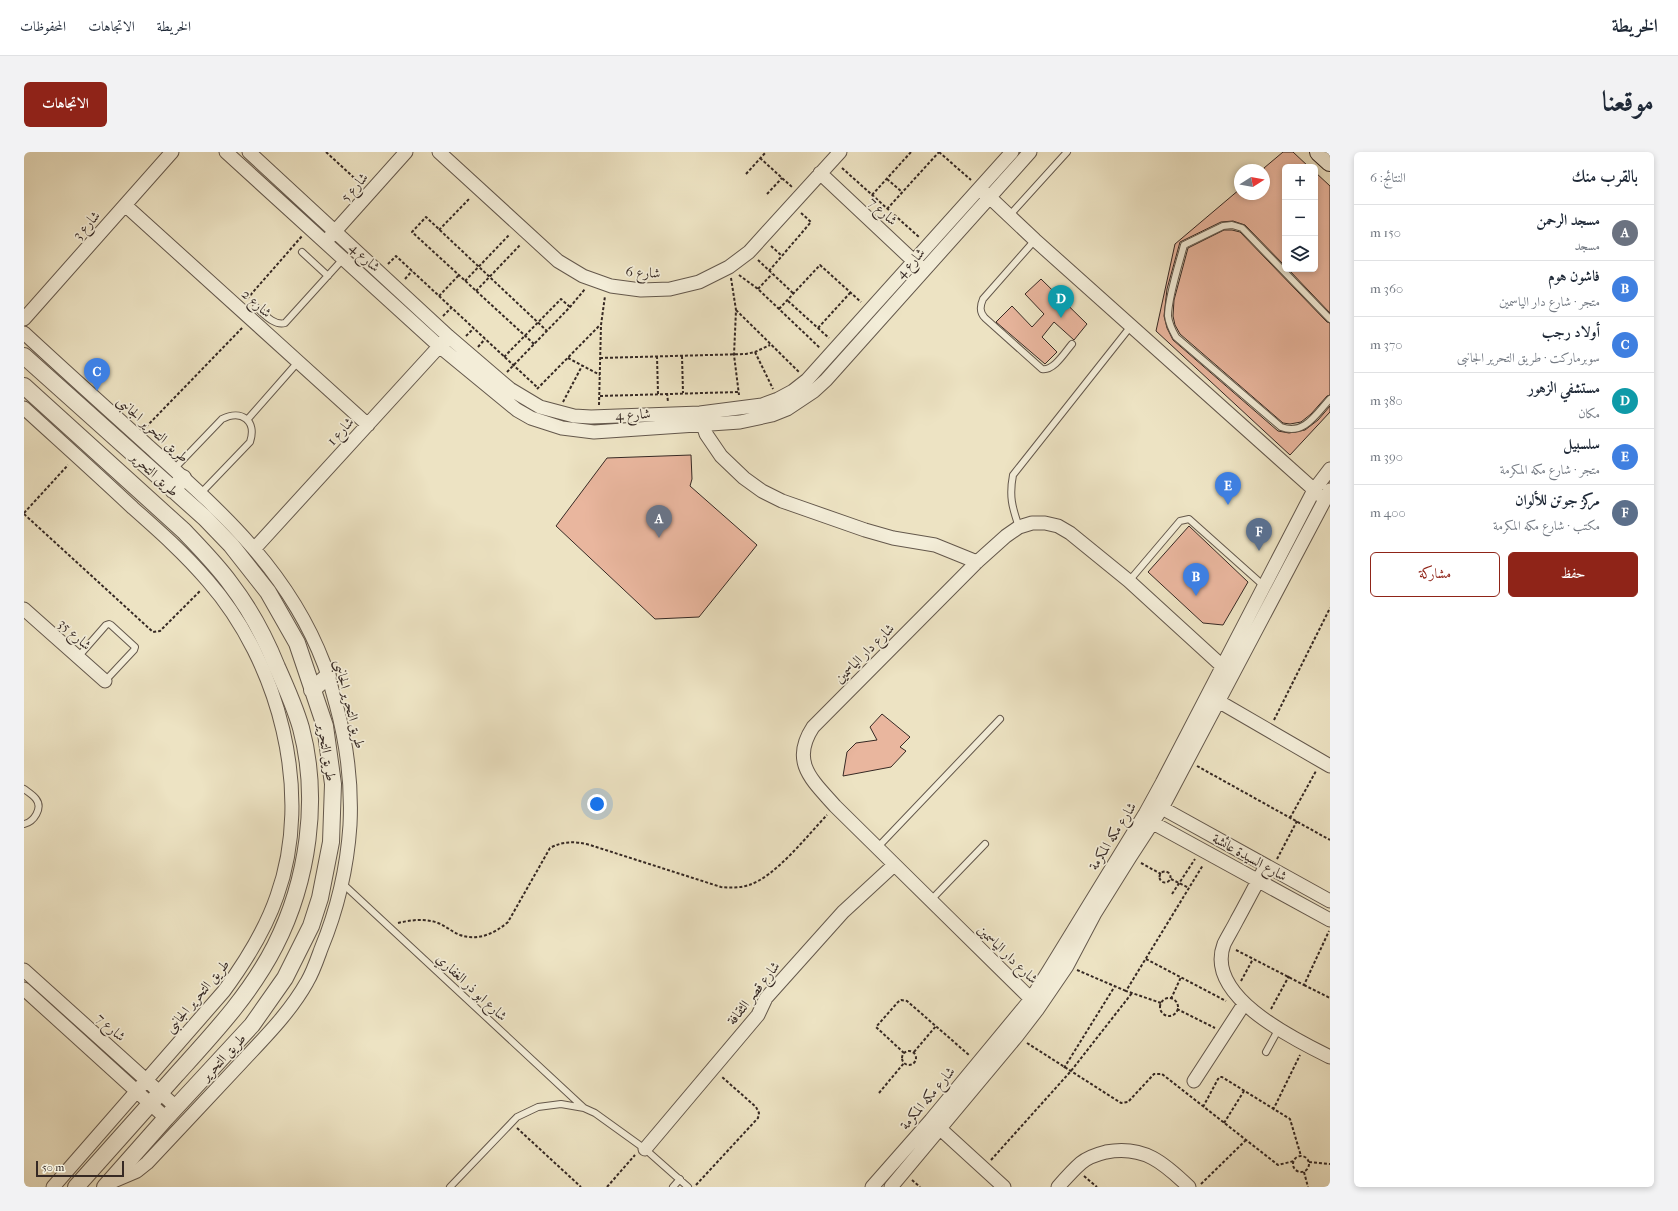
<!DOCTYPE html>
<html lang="ar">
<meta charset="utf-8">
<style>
body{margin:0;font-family:"IM FELL French Canon",Amiri,serif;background:#f2f2f3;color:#1f2937;direction:rtl}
.controls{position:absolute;right:12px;top:12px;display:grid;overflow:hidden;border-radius:6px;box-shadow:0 2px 6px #0003}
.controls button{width:36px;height:36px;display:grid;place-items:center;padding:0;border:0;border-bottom:1px solid #e0e1e3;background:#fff;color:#1f2937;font:20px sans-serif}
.compass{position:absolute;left:1210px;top:12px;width:36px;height:36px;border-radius:50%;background:#fff;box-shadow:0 2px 6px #0003;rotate:79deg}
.scale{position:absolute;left:12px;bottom:10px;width:88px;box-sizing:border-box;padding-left:4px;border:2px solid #362924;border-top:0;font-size:11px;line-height:14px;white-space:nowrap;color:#362924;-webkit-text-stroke:3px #f3edd8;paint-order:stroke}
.you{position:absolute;left:573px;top:652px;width:14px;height:14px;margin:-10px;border:3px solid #fff;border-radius:50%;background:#1a73e8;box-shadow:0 0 0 6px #1a73e833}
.badge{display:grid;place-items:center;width:26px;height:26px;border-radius:50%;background:#8f2418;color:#fff;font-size:13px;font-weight:700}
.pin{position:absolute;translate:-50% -33px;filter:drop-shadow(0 1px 2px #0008)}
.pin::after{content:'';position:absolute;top:21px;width:14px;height:12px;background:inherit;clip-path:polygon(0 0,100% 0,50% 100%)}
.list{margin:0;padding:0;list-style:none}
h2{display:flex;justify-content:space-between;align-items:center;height:52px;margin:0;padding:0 16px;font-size:17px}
h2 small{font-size:13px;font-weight:400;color:#747a83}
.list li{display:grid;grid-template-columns:26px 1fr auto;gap:12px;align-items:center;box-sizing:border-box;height:56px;padding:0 16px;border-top:1px solid #e0e1e3}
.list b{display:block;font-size:15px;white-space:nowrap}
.list p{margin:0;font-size:13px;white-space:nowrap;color:#747a83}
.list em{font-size:13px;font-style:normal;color:#747a83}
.actions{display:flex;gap:8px;padding:12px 16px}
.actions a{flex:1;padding:9px 0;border:1px solid #8f2418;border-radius:6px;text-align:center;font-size:14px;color:#8f2418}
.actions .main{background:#8f2418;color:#fff}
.icon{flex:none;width:22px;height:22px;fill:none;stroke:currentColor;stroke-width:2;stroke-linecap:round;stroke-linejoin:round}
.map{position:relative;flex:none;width:1306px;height:1035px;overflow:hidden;direction:ltr;border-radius:6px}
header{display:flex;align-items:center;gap:24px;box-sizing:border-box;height:56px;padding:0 20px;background:#fff;border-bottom:1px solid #e0e1e3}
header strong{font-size:19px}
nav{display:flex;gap:22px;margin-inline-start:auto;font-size:14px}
.intro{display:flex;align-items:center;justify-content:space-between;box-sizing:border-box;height:96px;padding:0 24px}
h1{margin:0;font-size:28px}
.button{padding:10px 18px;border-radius:6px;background:#8f2418;color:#fff;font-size:14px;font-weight:700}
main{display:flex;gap:24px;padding:0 24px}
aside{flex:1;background:#fff;border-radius:6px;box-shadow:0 2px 6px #0003}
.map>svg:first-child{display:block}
</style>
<header>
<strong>الخريطة</strong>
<nav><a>الخريطة</a><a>الاتجاهات</a><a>المحفوظات</a></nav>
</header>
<div class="intro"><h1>موقعنا</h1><a class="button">الاتجاهات</a></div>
<main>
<aside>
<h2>بالقرب منك<small>النتائج: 6</small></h2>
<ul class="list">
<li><span class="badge" style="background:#6b7280">A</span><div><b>مسجد الرحمن</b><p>مسجد</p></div><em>150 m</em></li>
<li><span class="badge" style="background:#3f7fe0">B</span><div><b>فاشون هوم</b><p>متجر · شارع دار الياسمين</p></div><em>360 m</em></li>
<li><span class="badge" style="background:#3f7fe0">C</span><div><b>أولاد رجب</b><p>سوبرماركت · طريق التحرير الجانبى</p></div><em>370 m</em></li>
<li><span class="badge" style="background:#0f9aa8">D</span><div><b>مستشفي الزهور</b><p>مكان</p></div><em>380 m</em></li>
<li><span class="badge" style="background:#3f7fe0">E</span><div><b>سلسبيل</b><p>متجر · شارع مكه المكرمة</p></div><em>390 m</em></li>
<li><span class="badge" style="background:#5c6f8a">F</span><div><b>مركز جوتن للألوان</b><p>مكتب · شارع مكه المكرمة</p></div><em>400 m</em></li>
</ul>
<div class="actions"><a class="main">حفظ</a><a>مشاركة</a></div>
</aside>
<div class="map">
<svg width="1306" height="1035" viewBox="0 0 1306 1035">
<rect width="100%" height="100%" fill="#ede3c3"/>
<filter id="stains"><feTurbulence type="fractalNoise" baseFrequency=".005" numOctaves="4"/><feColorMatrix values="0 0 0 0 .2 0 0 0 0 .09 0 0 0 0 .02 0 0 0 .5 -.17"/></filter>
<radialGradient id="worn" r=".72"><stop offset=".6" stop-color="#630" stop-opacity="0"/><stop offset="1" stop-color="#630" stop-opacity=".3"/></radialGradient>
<!-- building -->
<path fill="#e9b69e" stroke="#362924" d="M1259 0H1269L1285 15H1261V114L1221 73 1209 69 1197 70 1156 90 1143 137 1140 164 1143 176 1149 188 1254 279 1265 281 1281 278 1294 268 1306 254V260L1266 303 1132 179 1151 92 1216 37V42H1240V16Z
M1291 20 1306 34V161L1264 117H1291Z
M1200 78H1208L1216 80 1303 170 1306 171V243L1303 244 1287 262 1277 270 1266 272 1259 271 1156 182 1151 173 1149 164 1150 148 1164 96Z
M1017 127 1063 172 1050 188 1030 170 1018 185 1033 200 1021 212 972 170 988 154 1008 175 1020 162 1001 142Z
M667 303 668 327 666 334 733 393 675 465 631 467 532 374 583 306Z
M1165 374 1224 430 1199 473 1179 471 1124 420Z
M858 562 886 585 876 595 882 599 867 615 819 624 823 600 832 591 853 588 846 575Z"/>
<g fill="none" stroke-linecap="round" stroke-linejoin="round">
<!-- service casing -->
<g stroke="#64584c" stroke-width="8">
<path id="service" d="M985 64 1043 0
M1011 88 959 147C956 154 955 160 961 166L1018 217C1030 219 1041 200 1048 192
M278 100 304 124
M232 155C240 162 250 174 261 171L319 107
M1306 167 1218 76 1208 73 1199 74 1160 93C1155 112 1144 145 1144 164 1145 172 1148 178 1152 185L1257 275C1280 284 1292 262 1306 247
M223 268 274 210
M150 317 198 267C218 257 233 269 226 290L177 341
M995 375C988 355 985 344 989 323L1107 174
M1105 429 1156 369 1165 367 1240 434
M54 505 82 473 85 472 87 473 111 495 110 498 81 529
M0 637C4 640 9 643 12 647 19 656 10 670 0 672
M853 696 976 567
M319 732 560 956
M907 748 961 692
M1242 900 1254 878
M426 1035 493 965 514 955 537 952 560 956 571 961 621 997 664 1035
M649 1035 656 1027"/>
</g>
<!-- minor casing -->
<g stroke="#64584c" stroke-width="15">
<path id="minor" d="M202 0 415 194 493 258 507 266 538 276 570 280 716 270 748 263 763 257 790 239 802 228 1006 0
M225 0 424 184 486 237 516 255 550 264 567 265 676 261 738 253 754 247 769 239 783 228 988 0
M415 0 534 109 559 124 587 134 617 138 646 137 675 130 705 115 725 100 816 0
M796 21 896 115
M958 38 1011 88 1297 344
M101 53 344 273
M305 86 382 0
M0 167 148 0
M0 181C40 218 81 255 121 291 195 358 264 417 300 512 305 525 308 538 312 552 323 592 328 632 326 673 323 718 314 756 297 797 293 808 289 820 283 830 265 862 239 887 215 913 184 946 154 978 123 1011L113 1019 85 1031
M0 256C36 289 73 322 109 356 135 379 161 402 184 429 255 510 290 641 253 744 241 779 222 809 200 839L29 1035
M677 267 682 282 697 304 720 326 738 339 758 349 841 378 869 386 911 393 953 410
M231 396 421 188
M0 457 81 529
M1194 549 1306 614
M1138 656 1306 749
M1129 671 1306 768
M1242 714C1232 732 1223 750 1213 768 1209 776 1204 784 1200 792 1180 844 1270 887 1306 905
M0 818 152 955
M0 837 142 966
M1007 847 811 654C788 628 766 610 789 575L953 410 982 384 995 375 1008 371H1021L1034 374 1046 381 1105 429 1198 514
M1170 929 1220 852
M911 972 980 1035
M621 997 734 863 742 846 819 760 870 713
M848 1035 907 968 1007 847 1024 820 1121 662 1138 631 1290 338 1306 317
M867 1035 993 884 1013 858 1043 814 1071 761 1106 705 1138 656 1306 338
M1034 1035C1041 1027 1049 1018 1057 1011 1064 1005 1074 1002 1082 1000 1120 993 1140 1011 1165 1035"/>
</g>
<!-- tertiary casing -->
<g stroke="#64584c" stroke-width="18">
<path id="tertiary" d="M0 204 181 366 207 393 244 440 273 491 301 574 309 632 307 690 296 746 287 774 261 826 228 873 142 966 81 1035
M0 234 160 379C176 396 192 412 206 431 226 457 241 485 253 515 262 535 271 555 277 576 296 647 284 729 251 794 226 843 189 882 152 923 119 960 85 998 52 1035
M149 338 159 326
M288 538 304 524"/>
</g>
<!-- secondary casing -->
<g stroke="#362924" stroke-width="20">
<path id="secondary" d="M1295 0 1306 10"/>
</g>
<!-- path -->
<path stroke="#362924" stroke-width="2" stroke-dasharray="3 2" stroke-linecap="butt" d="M302 0 338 33
M915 0 947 28
M736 6 768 35
M818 16 895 85
M722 22 742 0
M863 27 878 40
M743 42 758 26
M848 43 887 0
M863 57 915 0
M415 78 446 46
M747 94 758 104
M734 108 770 142
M364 112 372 104 514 236
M745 119 787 70 776 60
M715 123 734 137 796 196
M707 126 712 158 710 203 715 243
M381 127 388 119
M441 129 486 82
M734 137 748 122
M452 139 497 92
M415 144 435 123
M223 147 278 84
M764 149 805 186
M755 157 796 113 837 150
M712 158 775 220
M419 164 427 156
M794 176 826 141
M442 184 450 176
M510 192 388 80 402 65 523 179
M454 195 461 187
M731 200 749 237
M633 204 634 242
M658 204 659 241
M480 205 537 147 546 155
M544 206 576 223
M576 206 722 202 731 200 746 193
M483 220 546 155 561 137
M513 237 576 173
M643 241 644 250
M576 244 714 240
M539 250 558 214
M575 253 577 173 581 144
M122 275 219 175
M0 361 44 313
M0 362 129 480 136 479 176 439
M1250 568 1306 456
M1173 614 1306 688
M1266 666 1292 619
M1253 707 1273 669
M1117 711 1137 722
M1135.5 725a5.5 5.5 0 1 1 11 0a5.5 5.5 0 1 1-11 0Z
M1147 727 1165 736
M1148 742 1171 707
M374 771C387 768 401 766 414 771 422 774 428 780 436 783 454 789 470 782 484 770L526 696C539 689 551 689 566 693L697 735C706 736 716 736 725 733 751 725 783 684 803 663
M1212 798 1280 833 1305 779
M1122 807 1202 849
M1053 818 1102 839
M1217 829 1229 807
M1280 833 1306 846
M1136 855a9 9 0 1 1 18 0a9 9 0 1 1-18 0Z
M1147 847 1157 825
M1137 851 1102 839 1179 713
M1153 857 1191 876
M1247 857 1265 824
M1003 891 1097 951 1104 950 1130 922H1138L1254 1013 1270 1009
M878 906a7 7 0 1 1 14 0a7 7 0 1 1-14 0Z
M890 900 912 874
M880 901 852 875 874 850 877 848 883 849 945 903
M1040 916 1091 834
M855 941 880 911
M1179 955 1194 927 1196 925H1198L1266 967 1277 1004
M1249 958 1276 903
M1200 971 1220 939
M493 976 557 1035
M1269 1012a8 8 0 1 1 16 0a8 8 0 1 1-16 0Z
M967 1008 1047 919 1108 841
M1285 1010 1306 1012
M1280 1020 1284 1035
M1060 1024 1073 1035
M888 1028 896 1035
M1177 1032 1222 988
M672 1033 734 966 735 961 732 955 698 925
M583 1035 611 1003"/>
<!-- service -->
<use href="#service" stroke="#f3edd8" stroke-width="6"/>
<!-- minor -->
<use href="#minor" stroke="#f3edd8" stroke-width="13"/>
<!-- tertiary -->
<use href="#tertiary" stroke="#f3edd8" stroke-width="16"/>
<!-- secondary -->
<use href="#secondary" stroke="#f3edd8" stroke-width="18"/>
</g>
<g text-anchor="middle" stroke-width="3.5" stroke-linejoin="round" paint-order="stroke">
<!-- street labels -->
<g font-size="14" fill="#362924" stroke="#f3edd8">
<text transform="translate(330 35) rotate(-49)" y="5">شارع 5</text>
<text transform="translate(859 59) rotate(43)" y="5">شارع 7</text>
<text transform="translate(62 73) rotate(-48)" y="5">شارع 3</text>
<text transform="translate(341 105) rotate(42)" y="5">شارع 4</text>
<text transform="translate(886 111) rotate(-48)" y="5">شارع 4</text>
<text transform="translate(619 120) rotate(3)" y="5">شارع 6</text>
<text transform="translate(233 151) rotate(42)" y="5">شارع 2</text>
<text transform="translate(609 262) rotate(-3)" y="5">شارع 4</text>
<text transform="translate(129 277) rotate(42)" y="5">طريق التحرير الجانبى</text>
<text transform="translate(316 279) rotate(-48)" y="5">شارع 1</text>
<text transform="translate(131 322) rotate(42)" y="5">طريق التحرير</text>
<text transform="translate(51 482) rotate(42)" y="5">شارع 35</text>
<text transform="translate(840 501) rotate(-45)" y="5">شارع دار الياسمين</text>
<text transform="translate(326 552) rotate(76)" y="5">طريق التحرير الجانبى</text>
<text transform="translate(303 600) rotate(81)" y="5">طريق التحرير</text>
<text transform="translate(1088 684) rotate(-58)" y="5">شارع مكه المكرمة</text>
<text transform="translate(1226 705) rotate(29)" y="5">شارع السيدة عائشة</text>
<text transform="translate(984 802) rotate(44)" y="5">شارع دار الياسمين</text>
<text transform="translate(448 835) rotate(43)" y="5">شارع ابو ذر الغفاري</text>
<text transform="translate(729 841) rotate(-52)" y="5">شارع قصر الثقافة</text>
<text transform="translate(173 844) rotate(-50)" y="5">طريق التحرير الجانبى</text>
<text transform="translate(87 875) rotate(42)" y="5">شارع 7</text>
<text transform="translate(199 905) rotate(-47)" y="5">طريق التحرير</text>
<text transform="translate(903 946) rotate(-50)" y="5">شارع مكه المكرمة</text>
</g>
</g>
<rect width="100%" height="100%" filter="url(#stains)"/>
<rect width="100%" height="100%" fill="url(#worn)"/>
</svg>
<div class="controls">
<button>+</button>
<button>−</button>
<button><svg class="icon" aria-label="layers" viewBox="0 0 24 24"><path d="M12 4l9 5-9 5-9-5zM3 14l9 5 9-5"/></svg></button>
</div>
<svg class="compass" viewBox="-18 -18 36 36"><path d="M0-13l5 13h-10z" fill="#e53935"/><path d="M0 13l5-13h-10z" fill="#747a83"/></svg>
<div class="scale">50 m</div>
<div class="you"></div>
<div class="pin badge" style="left:635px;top:386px;background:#6b7280">A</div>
<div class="pin badge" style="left:1172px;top:444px;background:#3f7fe0">B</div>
<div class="pin badge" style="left:73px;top:239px;background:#3f7fe0">C</div>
<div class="pin badge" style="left:1037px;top:166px;background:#0f9aa8">D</div>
<div class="pin badge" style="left:1204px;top:353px;background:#3f7fe0">E</div>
<div class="pin badge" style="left:1235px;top:399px;background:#5c6f8a">F</div>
</div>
</main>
